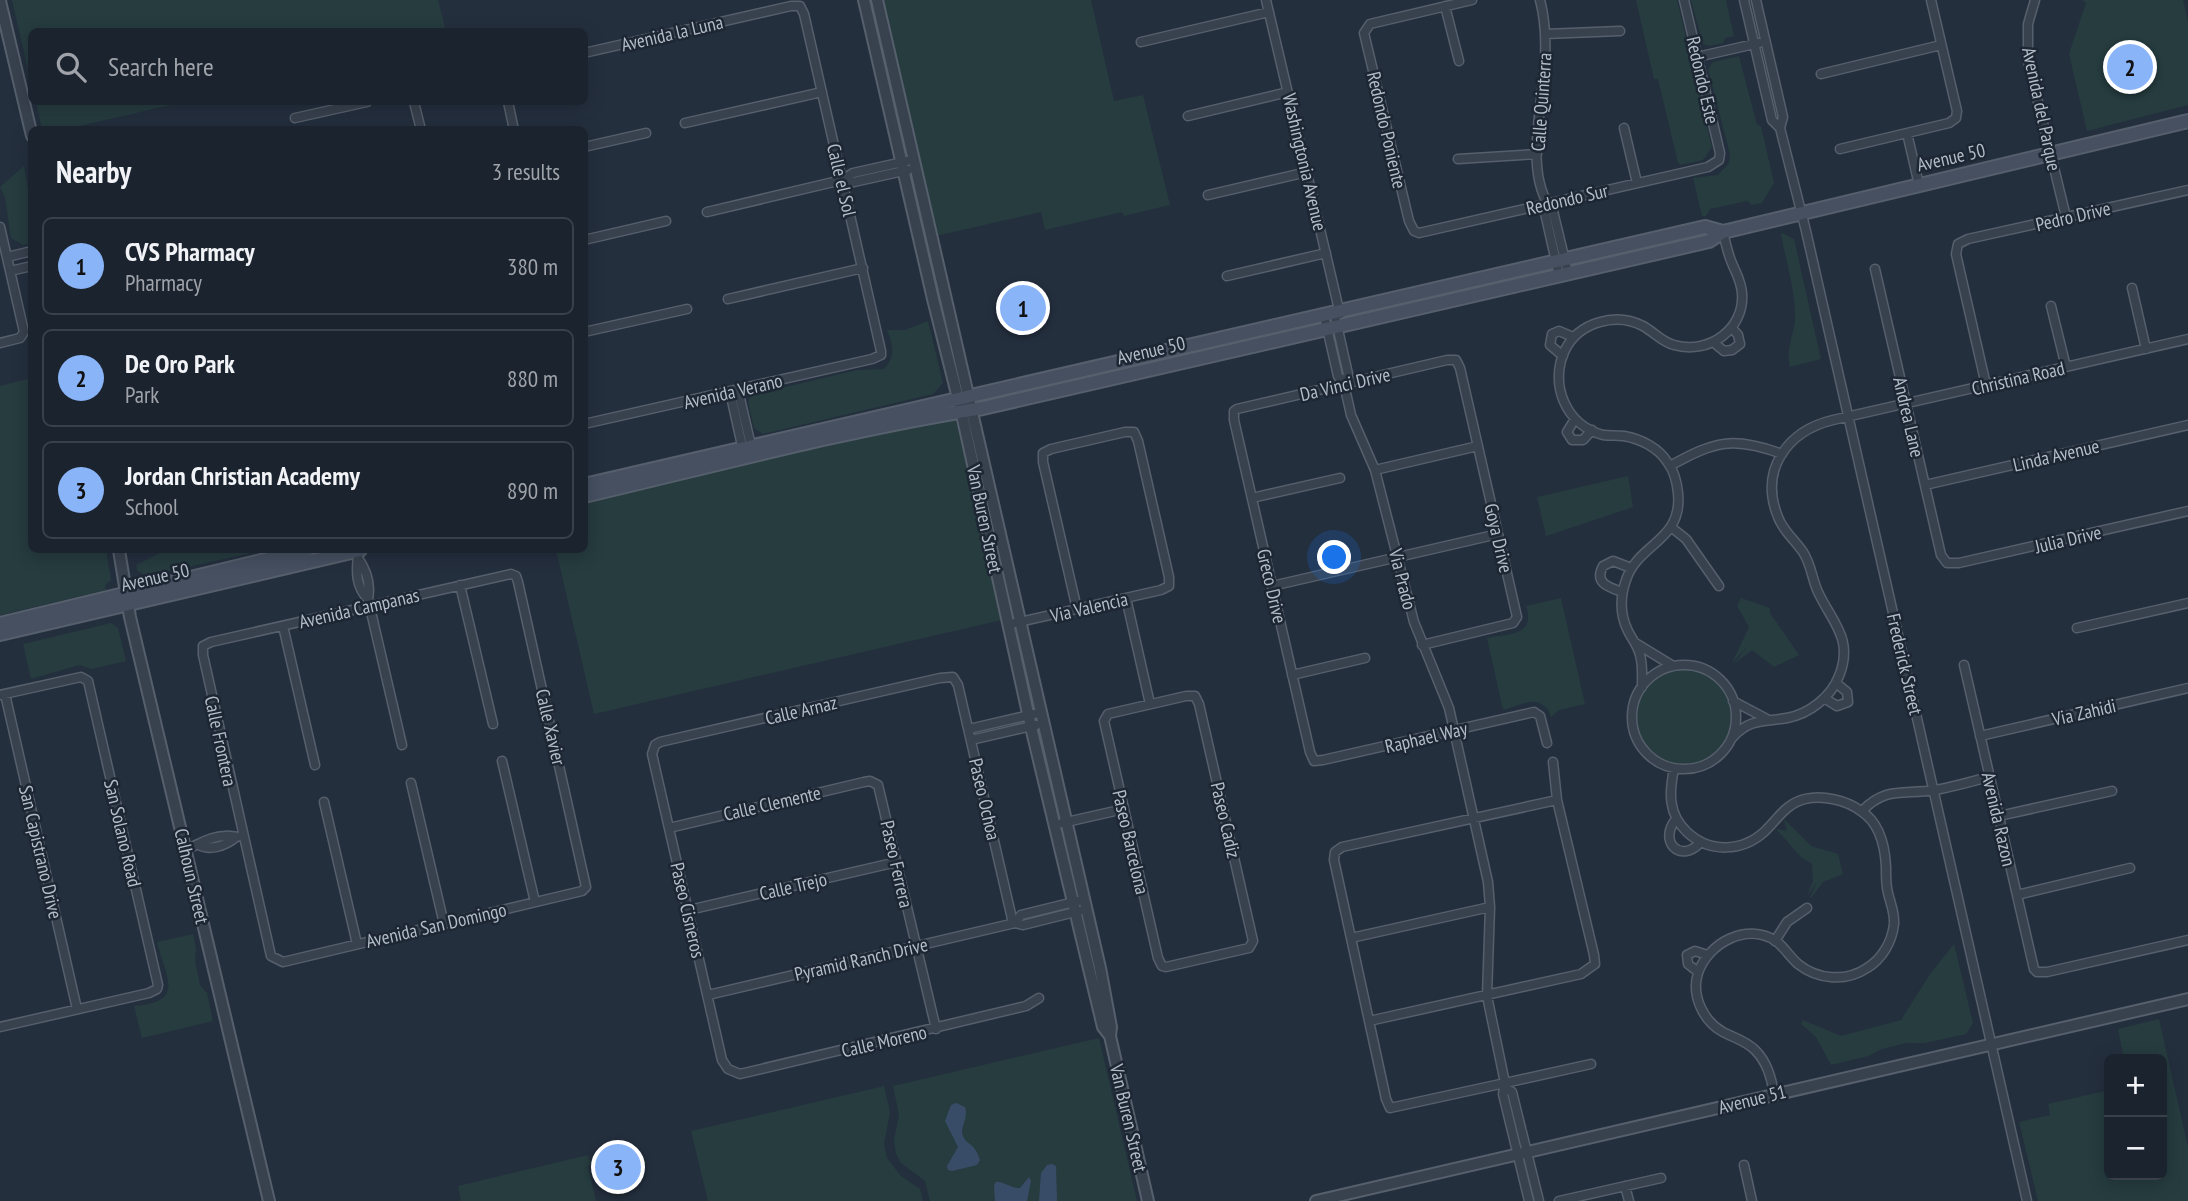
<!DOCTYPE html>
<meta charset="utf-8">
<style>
body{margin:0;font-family:"PT Sans Narrow",sans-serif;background:#242b36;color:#f1f3f6}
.controls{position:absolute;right:21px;bottom:21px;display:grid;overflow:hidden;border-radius:10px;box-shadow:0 4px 18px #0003}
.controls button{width:63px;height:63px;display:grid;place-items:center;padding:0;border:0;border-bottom:2px solid #39404a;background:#1b232e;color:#f1f3f6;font:35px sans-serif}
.you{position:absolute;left:1335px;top:558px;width:24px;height:24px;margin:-18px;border:5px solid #fff;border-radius:50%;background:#1a73e8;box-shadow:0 0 0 10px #1a73e833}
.badge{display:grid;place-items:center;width:46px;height:46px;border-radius:50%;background:#8ab4f8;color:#111;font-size:23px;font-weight:700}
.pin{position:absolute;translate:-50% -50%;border:4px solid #fff;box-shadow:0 2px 7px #0006}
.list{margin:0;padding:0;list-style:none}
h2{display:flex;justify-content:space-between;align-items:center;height:91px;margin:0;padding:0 28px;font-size:30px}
h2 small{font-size:23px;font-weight:400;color:#a0a4aa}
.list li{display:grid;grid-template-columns:46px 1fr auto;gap:21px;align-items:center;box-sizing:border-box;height:98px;margin:0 14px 14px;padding:0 14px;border:2px solid #39404a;border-radius:10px}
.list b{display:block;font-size:26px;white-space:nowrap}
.list p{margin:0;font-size:23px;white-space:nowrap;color:#a0a4aa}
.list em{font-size:23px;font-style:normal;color:#a0a4aa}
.icon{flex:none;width:38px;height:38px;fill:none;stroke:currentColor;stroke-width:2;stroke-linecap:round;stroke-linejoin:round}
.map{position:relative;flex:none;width:2188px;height:1201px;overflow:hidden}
.search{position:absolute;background:#1b232e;box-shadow:0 4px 18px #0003;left:28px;top:28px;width:560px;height:77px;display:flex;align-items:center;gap:18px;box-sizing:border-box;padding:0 24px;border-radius:10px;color:#a0a4aa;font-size:26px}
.panel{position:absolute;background:#1b232e;box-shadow:0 4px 18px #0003;left:28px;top:126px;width:560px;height:427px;border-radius:10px}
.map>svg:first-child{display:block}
</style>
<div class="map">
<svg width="2188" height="1201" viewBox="0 0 2188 1201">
<rect width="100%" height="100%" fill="#242f3e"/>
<!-- green -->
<path fill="#263c3f" d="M12 0H438L446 31 32 32 31 83Z
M883 0H1091L1114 101 1143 95 1170 205 1124 216 1122 212 1045 230 1041 212 936 236Z
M1636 0H1677L1712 147 1703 160 1681 165 1678 163 1658 79H1654Z
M1691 0H1726L1734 36 1725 38 1723 43 1709 46 1703 44Z
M2082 0H2183L2188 21V105L2087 131 2069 54 2086 3Z
M1739 56 1757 125 1761 126 1774 183 1762 203 1752 205 1747 201 1710 209 1706 216H1702L1693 178 1718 175 1729 163 1730 154 1708 69 1713 62Z
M36 102H184L62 130 42 129Z
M24 166 31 209 32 243 23 245 11 238 5 197 0 187Z
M1782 233 1794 239 1821 359 1790 367C1785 344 1796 334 1795 313 1794 286 1786 260 1781 235Z
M928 321 943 383 933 394 763 434 754 428 748 402 751 395 857 370 884 369C896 356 893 345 887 330H905Z
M31 378 32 550H106L111 580 105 585 106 590 0 615V386Z
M955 416 1002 620 594 714 556 550H584L585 502Z
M1628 476 1633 507 1546 536 1537 497Z
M166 550H265L146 576 138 571 136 565Z
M1561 598 1585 704 1559 710 1551 717 1548 709C1533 695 1520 706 1503 710L1487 638C1505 634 1537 637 1526 606Z
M1741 598 1770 608V613L1799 655 1774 667 1752 650 1734 664 1747 647 1732 663 1749 627 1737 606Z
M111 623 118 628 126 661 92 669 79 665 31 679 23 644Z
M1636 717a48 48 0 1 1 96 0a48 48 0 1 1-96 0Z
M1784 819 1811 846 1838 854 1843 874 1823 882 1811 898 1810 897 1817 882 1807 896 1813 881 1812 864 1801 857 1776 829 1787 831Z
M193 934 196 949 195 961 200 985 207 993 213 1021 142 1038 134 1006C187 1002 165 977 157 942Z
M1954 944 1973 1023 1966 1034 1925 1043H1906L1882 1049 1868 1056 1831 1065 1816 1037 1801 1024 1803 1020 1841 1036 1901 1020 1930 974Z
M2159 1019 2188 1147V1201H2038L2019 1122 2050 1115 2048 1104 2109 1090V1175H2162V1059H2124L2118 1029Z
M1099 1038 1137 1201H930L925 1181 901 1163 896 1154 894 1140 899 1115 893 1086Z
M884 1086 890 1112 884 1144 887 1158 901 1176 920 1189 923 1201H708L691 1131Z
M588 1155 591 1165 588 1166 596 1201H461L458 1186Z"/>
<!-- water -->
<path fill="#394c67" d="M956 1103 965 1107C969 1119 959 1128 963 1136 967 1146 974 1141 980 1160L977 1165 952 1171 948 1170 947 1166 958 1147 945 1121 951 1105Z
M1052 1164 1056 1166 1057 1201H1039L1041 1173 1047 1165Z
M1029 1177 1031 1181 1027 1201H995L994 1185 996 1182C1005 1181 1011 1189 1020 1188Z"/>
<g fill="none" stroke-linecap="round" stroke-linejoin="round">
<!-- minor casing -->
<g stroke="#565f6c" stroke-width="11">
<path id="minor" d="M1266 0 1340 314
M1472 0 1370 24 1364 33 1409 221 1414 231 1419 233 1708 167 1719 160 1720 153 1684 0
M1540 0C1545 19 1546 39 1545 59 1544 102 1522 174 1553 211L1568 273
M1744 0 1772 120 1780 128 1806 231 2027 1201
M1756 0 1783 117 1780 128
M2035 0 2028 24V61L2066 217
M1445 6 1459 61
M1545 34 1620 31
M1141 42 1269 12
M584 53 791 6H800L804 14 881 351V355L872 359 584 424
M1697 57 1759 43
M1821 74 1941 45
M414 102 421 130
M508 102 514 130
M1188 116 1288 92
M295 118 367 102
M685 123 822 92
M1624 128 1637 183
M1907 133 1919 185
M584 147 646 133
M1840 149 1949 123 1956 118 1957 111 1931 0
M1458 159 1537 154
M842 180 854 182 908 170
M1208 195 1307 172
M1547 203 1545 213 1559 275
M707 212 842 180 853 173 907 161
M0 227 24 332 20 338 0 343
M584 240 666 221
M7 257 32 251
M1875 269 1941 555 1947 563H1959L2188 511
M10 271 32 266
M1227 276 1326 253
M2132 288 2146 349
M728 299 863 268
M2051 306 2066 367
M1334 312 1348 374 1344 384
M1324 315 1338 376 1344 384 1351 415 1375 470 1414 622 1449 708 1488 882 1490 907 1487 996 1505 1083 1591 1064
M584 332 687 309
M1713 342 1724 351 1732 350 1740 344 1738 335 1732 328
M1563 356 1550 345 1552 334 1559 331 1573 337
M1986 385 1956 254 1958 244 1968 239 2188 190
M738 390 752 450
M730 392 743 450
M1575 419 1567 432 1572 440H1583L1592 430
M1670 466C1715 441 1733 436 1782 454
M1375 470 1478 446
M1925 485 2188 425
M1252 498 1340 478
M1671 527 1686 539 1719 586
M358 556C356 572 356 587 368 599
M358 558C367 571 371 584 368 599L402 745
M511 574 516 576 518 582 586 887 582 891 283 962 271 956 203 655V646L211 642Z
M460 585 493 724
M1272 586 1498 534
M1622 592C1608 587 1594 583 1603 566L1613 561 1631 568
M1126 598 1150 704
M1015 623 1161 590 1169 586V577L1138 441 1134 432H1125L1051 449 1043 453V462L1077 609
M283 626 315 765
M2077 628 2188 603
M1637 644 1673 666
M1422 645 1513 623 1517 617 1460 368 1456 360H1447L1237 409 1234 411V420L1310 752 1314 761 1323 760 1534 712 1540 716 1547 743
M1964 665 2034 969 2037 972H2047L2188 940
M1632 717a52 52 0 1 1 104 0a52 52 0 1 1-104 0Z
M1292 675 1365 658
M1642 687C1642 676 1643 665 1640 655 1638 646 1632 639 1628 631 1620 615 1620 597 1626 580 1638 543 1683 541 1678 493 1677 483 1674 471 1668 463 1659 448 1641 439 1624 436 1617 435 1610 436 1603 435 1565 425 1549 383 1565 350 1579 322 1616 312 1643 326 1654 332 1662 342 1674 345 1709 355 1745 329 1742 293 1741 279 1734 270 1730 258 1727 250 1725 240 1723 232
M5 694 77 1009
M0 695 81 677 88 681 158 985 157 989 149 993 0 1027
M1186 696H1195L1199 704 1253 941 1249 948 1166 967 1162 966 1158 958 1104 721 1108 714Z
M1824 698 1837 706 1848 702 1847 692 1836 683
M1733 701 1767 719
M969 729 1034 714
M1980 736 2188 688
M1733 737C1750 718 1765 722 1787 718 1809 714 1831 697 1839 676 1854 639 1832 622 1818 592 1812 579 1811 564 1803 552 1795 540 1783 531 1778 517 1759 470 1787 431 1833 420L2188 339
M971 740 1036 725
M502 761 535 902
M1674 769C1669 793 1668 814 1687 832 1709 853 1742 852 1764 832 1778 819 1785 804 1805 799 1823 795 1846 800 1861 811 1880 823 1885 846 1886 867 1886 874 1886 881 1887 888 1889 901 1895 911 1894 924 1892 942 1882 959 1867 968 1846 982 1818 980 1798 964 1790 957 1784 947 1776 941 1747 922 1708 943 1698 973 1691 995 1703 1021 1723 1032 1734 1038 1745 1040 1755 1050 1767 1062 1771 1077 1774 1093
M411 783 444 924
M324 802 357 944
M1862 811C1886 786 1904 795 1935 790 1953 787 1972 781 1990 777
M1999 816 2112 791
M1676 819C1658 841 1680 864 1700 843
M1062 823 1124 809
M669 828 864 782 870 781 878 785 936 1029
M199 845C210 851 225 846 235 838
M186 849C199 845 210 836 225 836 231 835 235 838 242 836
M2017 895 2130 868
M689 910 897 862
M1013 923 958 685 953 677 940 678 660 742 655 745 652 754 722 1060 728 1069 740 1074 1026 1006 1039 998
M1015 923 1021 915 1078 901
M1351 938 1490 907
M1775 941 1787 922 1807 908
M1698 972 1688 964 1687 955 1695 951 1707 955
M708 995 1015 923 1023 925 1079 911
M1369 1021 1581 974 1595 964 1594 955 1557 800 1553 762
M1505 1088 1512 1092 1539 1201
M1744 1165 1752 1201
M1625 1186 1629 1201
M1529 1201 1503 1094 1505 1083 1390 1108 1386 1099 1334 860 1335 852 1342 847 1557 800
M1559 1201 1661 1178"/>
</g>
<!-- tertiary casing -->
<g stroke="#565f6c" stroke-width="14">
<path id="tertiary" d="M864 0 933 299 961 410 1031 727 1103 1027 1110 1036 1148 1201
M877 0 1100 968 1111 1027 1110 1036
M0 1 32 136
M119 550 130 617 269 1201
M1316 1201 2188 999"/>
</g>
<!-- secondary casing -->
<g stroke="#565f6c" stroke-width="16">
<path id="secondary" d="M584 485 1705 227 1723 232
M584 496C716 465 849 429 983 408L1709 241 1723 232 2188 121
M0 624 307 550
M0 634 360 550"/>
</g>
<!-- minor -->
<use href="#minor" stroke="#38414e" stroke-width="8"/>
<!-- tertiary -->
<use href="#tertiary" stroke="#38414e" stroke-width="10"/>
<!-- secondary -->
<use href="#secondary" stroke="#465061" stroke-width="12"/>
</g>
<g text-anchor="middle" stroke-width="5" stroke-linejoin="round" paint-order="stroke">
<!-- street labels -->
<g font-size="19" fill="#b4bcc9" stroke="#1d2633">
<text transform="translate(672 33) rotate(-13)" y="7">Avenida la Luna</text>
<text transform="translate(1703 80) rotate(77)" y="7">Redondo Este</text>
<text transform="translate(1541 102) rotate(-86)" y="7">Calle Quinterra</text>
<text transform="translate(2042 109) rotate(78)" y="7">Avenida del Parque</text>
<text transform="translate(1387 130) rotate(77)" y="7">Redondo Poniente</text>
<text transform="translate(1951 157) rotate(-13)" y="7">Avenue 50</text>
<text transform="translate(1305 162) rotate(77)" y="7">Washingtonia Avenue</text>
<text transform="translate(842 180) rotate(77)" y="7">Calle el Sol</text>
<text transform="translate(1567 199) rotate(-13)" y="7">Redondo Sur</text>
<text transform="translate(2073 216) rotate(-13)" y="7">Pedro Drive</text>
<text transform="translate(1151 350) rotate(-13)" y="7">Avenue 50</text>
<text transform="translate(2018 378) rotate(-13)" y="7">Christina Road</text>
<text transform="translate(1345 384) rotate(-13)" y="7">Da Vinci Drive</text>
<text transform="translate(733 391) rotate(-13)" y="7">Avenida Verano</text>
<text transform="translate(1909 417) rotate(77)" y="7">Andrea Lane</text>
<text transform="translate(2056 455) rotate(-13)" y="7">Linda Avenue</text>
<text transform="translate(985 519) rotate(78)" y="7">Van Buren Street</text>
<text transform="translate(1499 538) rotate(77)" y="7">Goya Drive</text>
<text transform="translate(2068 539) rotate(-13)" y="7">Julia Drive</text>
<text transform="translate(155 577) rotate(-13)" y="7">Avenue 50</text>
<text transform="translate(1403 579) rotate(76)" y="7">Via Prado</text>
<text transform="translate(1272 586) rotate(77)" y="7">Greco Drive</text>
<text transform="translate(1089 607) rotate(-13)" y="7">Via Valencia</text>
<text transform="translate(359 608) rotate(-13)" y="7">Avenida Campanas</text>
<text transform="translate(1905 664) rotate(77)" y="7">Frederick Street</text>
<text transform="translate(801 710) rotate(-13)" y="7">Calle Arnaz</text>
<text transform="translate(2084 712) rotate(-13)" y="7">Via Zahidi</text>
<text transform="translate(551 727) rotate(77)" y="7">Calle Xavier</text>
<text transform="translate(1426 737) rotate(-13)" y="7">Raphael Way</text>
<text transform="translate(221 741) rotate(78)" y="7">Calle Frontera</text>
<text transform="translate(985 799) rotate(77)" y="7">Paseo Ochoa</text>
<text transform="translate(772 803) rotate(-13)" y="7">Calle Clemente</text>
<text transform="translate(1999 819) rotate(77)" y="7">Avenida Razon</text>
<text transform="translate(1226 820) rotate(77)" y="7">Paseo Cadiz</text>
<text transform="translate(123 833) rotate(77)" y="7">San Solano Road</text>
<text transform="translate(1131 842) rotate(77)" y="7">Paseo Barcelona</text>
<text transform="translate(41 852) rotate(77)" y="7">San Capistrano Drive</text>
<text transform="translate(897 864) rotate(77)" y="7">Paseo Ferrera</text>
<text transform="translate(192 876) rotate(77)" y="7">Calhoun Street</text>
<text transform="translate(793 886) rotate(-13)" y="7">Calle Trejo</text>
<text transform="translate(688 910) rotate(77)" y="7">Paseo Cisneros</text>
<text transform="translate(436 925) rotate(-13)" y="7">Avenida San Domingo</text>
<text transform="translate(861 959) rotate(-13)" y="7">Pyramid Ranch Drive</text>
<text transform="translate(884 1041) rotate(-13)" y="7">Calle Moreno</text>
<text transform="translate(1752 1099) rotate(-14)" y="7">Avenue 51</text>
<text transform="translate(1129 1118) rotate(77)" y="7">Van Buren Street</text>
</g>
</g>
</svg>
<div class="controls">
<button>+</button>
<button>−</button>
</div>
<div class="you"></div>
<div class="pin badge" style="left:1023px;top:308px">1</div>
<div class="pin badge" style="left:2130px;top:67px">2</div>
<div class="pin badge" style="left:618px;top:1167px">3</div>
<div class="search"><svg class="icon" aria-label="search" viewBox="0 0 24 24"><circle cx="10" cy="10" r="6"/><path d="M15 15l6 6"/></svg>Search here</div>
<section class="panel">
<h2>Nearby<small>3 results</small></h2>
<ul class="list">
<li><span class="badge">1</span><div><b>CVS Pharmacy</b><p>Pharmacy</p></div><em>380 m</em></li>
<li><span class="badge">2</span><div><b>De Oro Park</b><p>Park</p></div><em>880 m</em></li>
<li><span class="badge">3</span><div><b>Jordan Christian Academy</b><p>School</p></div><em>890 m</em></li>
</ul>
</section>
</div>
